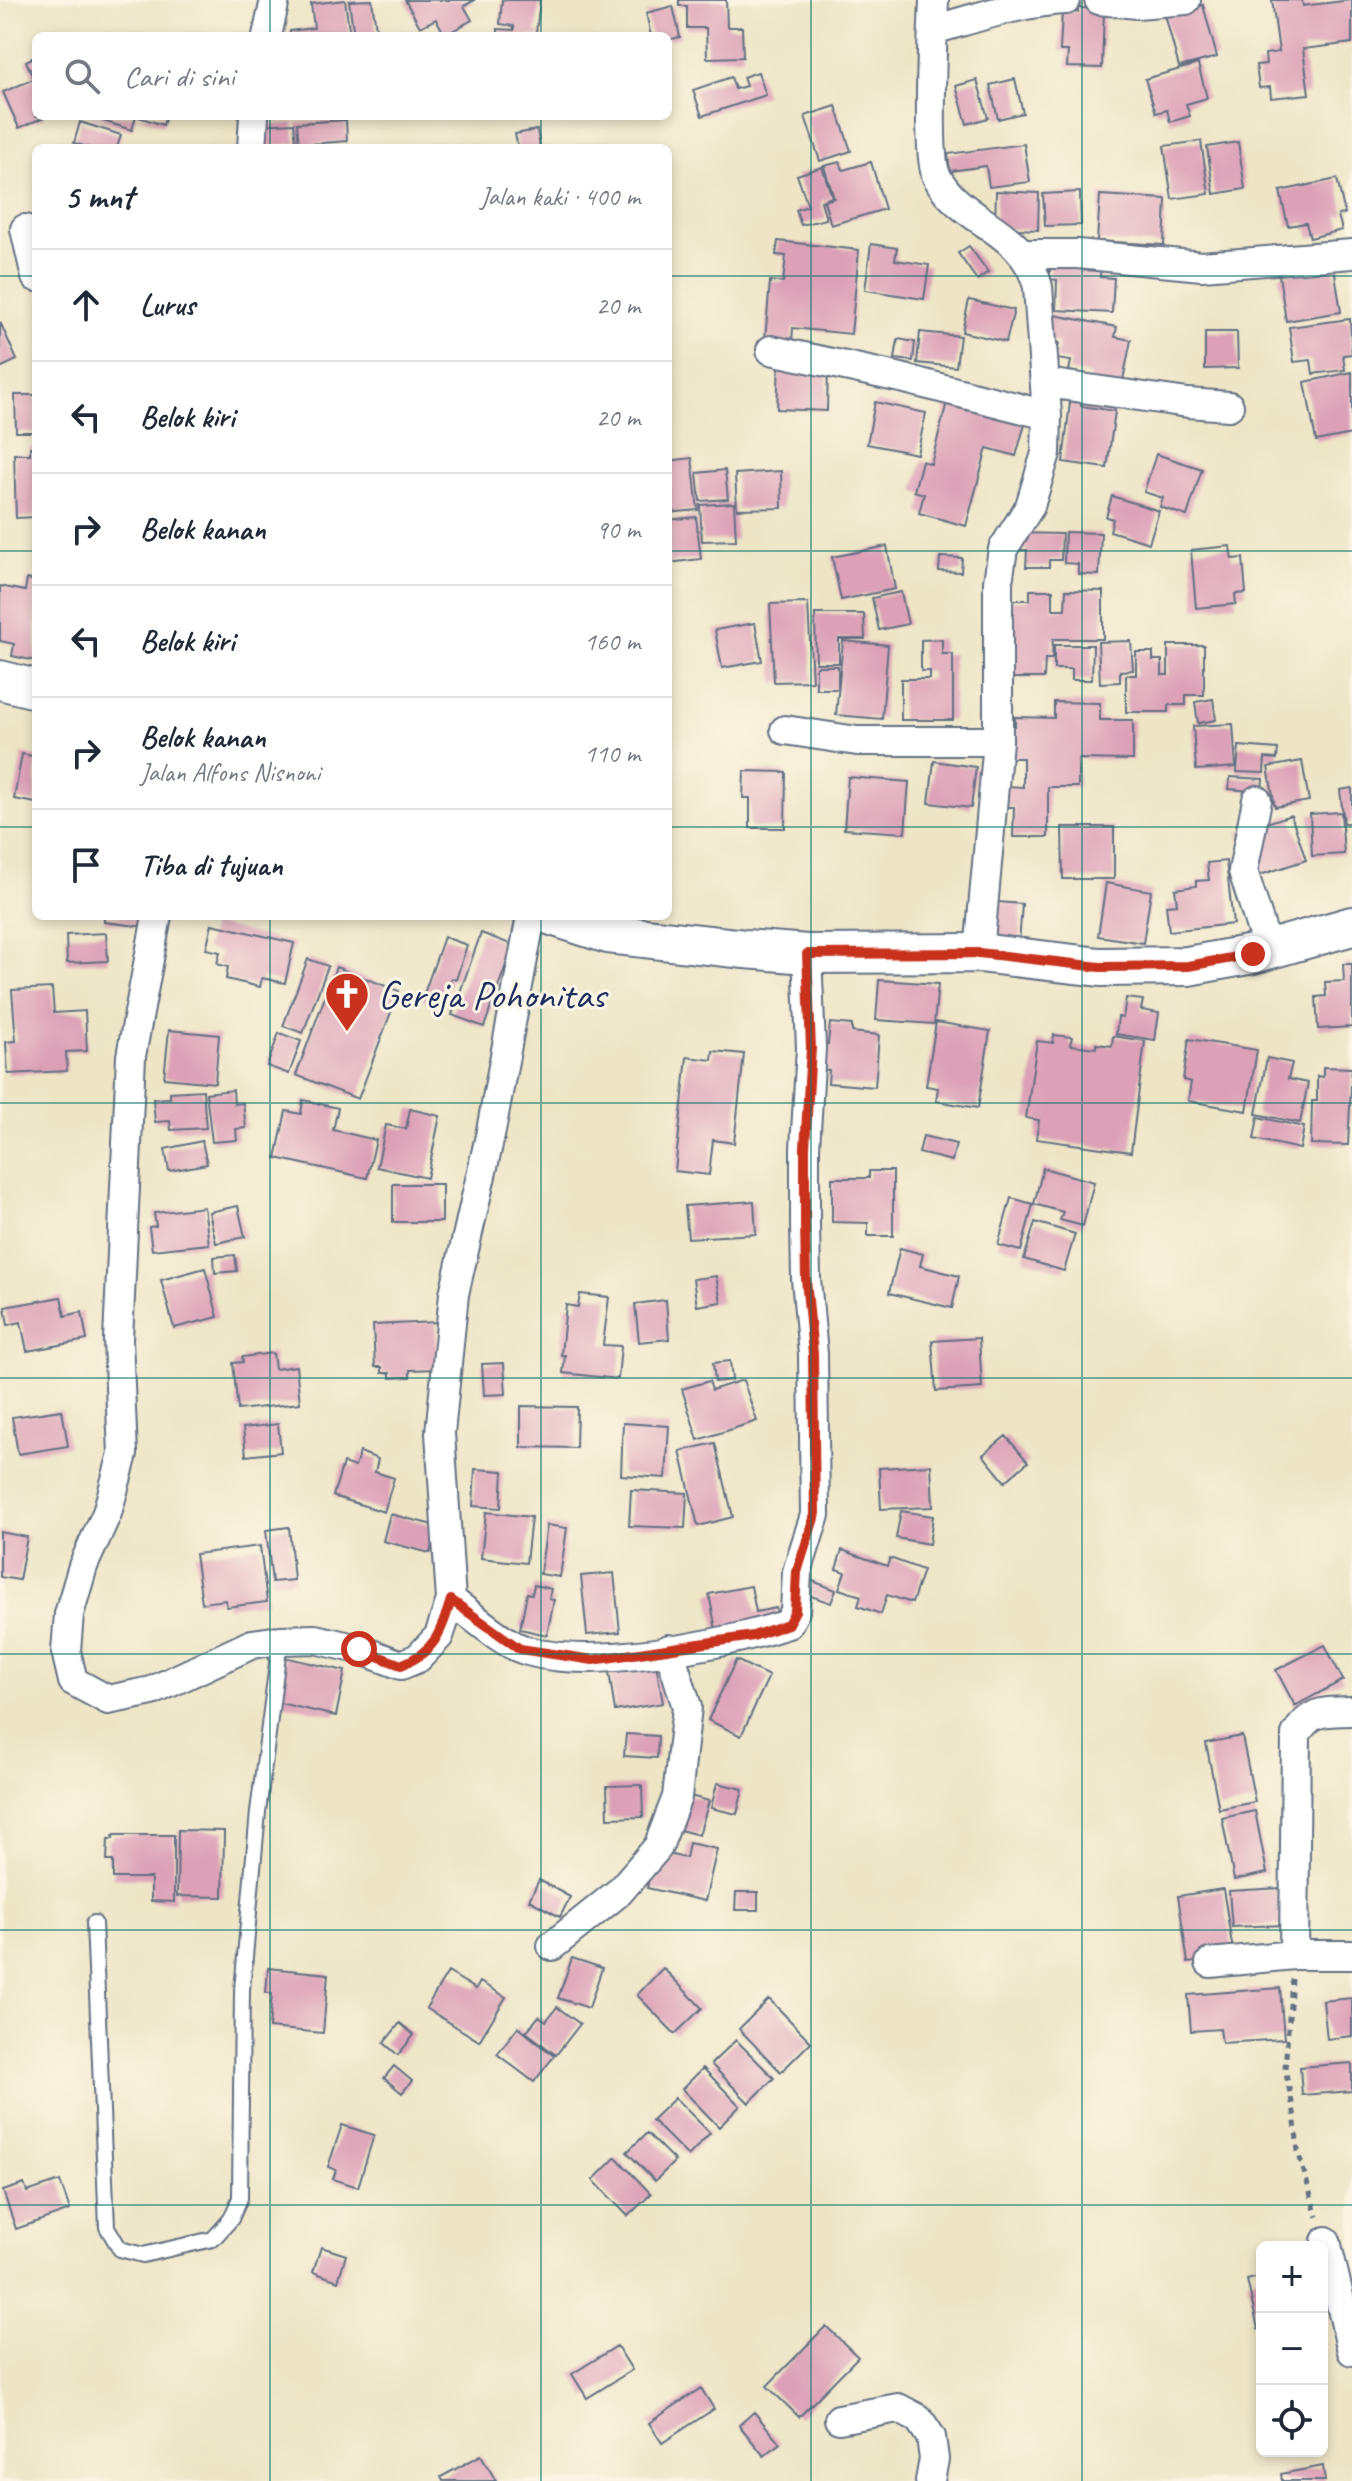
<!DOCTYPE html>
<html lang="id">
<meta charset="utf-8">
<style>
body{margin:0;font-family:Caveat,sans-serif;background:#f6f6f7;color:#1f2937}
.controls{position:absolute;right:24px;bottom:24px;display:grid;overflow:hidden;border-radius:12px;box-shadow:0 4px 12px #0003}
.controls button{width:72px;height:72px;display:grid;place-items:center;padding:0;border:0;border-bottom:2px solid #e0e1e3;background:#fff;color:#1f2937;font:40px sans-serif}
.stop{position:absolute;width:24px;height:24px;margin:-18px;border:6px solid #c8321e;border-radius:50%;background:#fff}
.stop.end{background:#c8321e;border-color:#fff;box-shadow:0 2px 8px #0008}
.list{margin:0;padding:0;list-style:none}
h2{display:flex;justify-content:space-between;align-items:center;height:104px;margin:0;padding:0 32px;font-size:34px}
h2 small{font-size:26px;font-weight:400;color:#747a83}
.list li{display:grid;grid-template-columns:52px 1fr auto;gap:24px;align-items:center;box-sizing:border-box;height:112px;padding:0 32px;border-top:2px solid #e0e1e3}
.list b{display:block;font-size:30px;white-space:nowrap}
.list p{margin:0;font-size:26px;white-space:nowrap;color:#747a83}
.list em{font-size:26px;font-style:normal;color:#747a83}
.icon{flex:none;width:44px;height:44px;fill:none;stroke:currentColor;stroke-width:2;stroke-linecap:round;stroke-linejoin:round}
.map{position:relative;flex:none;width:1352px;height:2481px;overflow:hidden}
.search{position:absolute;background:#fff;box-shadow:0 4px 12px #0003;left:32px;top:32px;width:640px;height:88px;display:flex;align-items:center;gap:20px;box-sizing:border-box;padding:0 28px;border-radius:12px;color:#747a83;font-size:30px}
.panel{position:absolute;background:#fff;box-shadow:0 4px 12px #0003;left:32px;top:144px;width:640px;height:776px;border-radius:12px}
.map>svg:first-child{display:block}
</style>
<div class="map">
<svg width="1352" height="2481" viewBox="0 0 1352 2481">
<rect width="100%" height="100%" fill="#fcf5e5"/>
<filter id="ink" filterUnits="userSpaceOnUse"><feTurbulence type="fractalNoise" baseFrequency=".0125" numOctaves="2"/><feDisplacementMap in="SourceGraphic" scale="16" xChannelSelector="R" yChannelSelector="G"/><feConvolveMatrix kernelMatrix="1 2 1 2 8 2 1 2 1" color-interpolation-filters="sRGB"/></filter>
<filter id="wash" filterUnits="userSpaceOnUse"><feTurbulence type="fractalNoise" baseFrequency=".006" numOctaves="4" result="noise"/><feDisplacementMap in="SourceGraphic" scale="32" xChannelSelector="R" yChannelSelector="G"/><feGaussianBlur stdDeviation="1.8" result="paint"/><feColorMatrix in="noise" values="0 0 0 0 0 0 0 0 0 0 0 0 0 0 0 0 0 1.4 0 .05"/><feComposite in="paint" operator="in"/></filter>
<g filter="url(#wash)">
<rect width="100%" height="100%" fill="#ede5c6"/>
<g id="blocks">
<!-- building -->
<path fill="#dca1b7" d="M345 0 350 36H290V31L314 28 311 4Z
M372 0 377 36H354L349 1Z
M405 0H475L464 6 472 20 445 35 436 19 420 27Z
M502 0H540L536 33H540V36H498V29L514 30V26L500 24Z
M679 0H726L727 27H742L743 57 707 58 706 28H687V6H679Z
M1272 0H1302L1303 6 1352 0V43L1303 49 1309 94 1271 98 1270 87 1259 88 1256 65 1266 64 1265 54 1279 52Z
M1203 5 1217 57 1179 67 1165 15Z
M673 6 680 37 668 40V36H651L646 13Z
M1078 8 1104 9 1102 68 1067 67 1068 51H1060L1062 11 1078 12Z
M36 56V116H47L19 128 3 92 34 79 26 61Z
M1198 64 1207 98 1186 104 1190 116 1170 122 1167 110 1156 113 1145 79Z
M758 72 766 95 702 116 693 90 731 77 735 89 746 86 743 77Z
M1015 79 1023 113 998 119 990 85Z
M977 80 988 118 967 124 956 86Z
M836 106 851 151 820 161 805 116Z
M86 116H166L163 125 136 116 132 130Z
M346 120 347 141 299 145 297 123Z
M80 122 121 135 117 148H90L74 143Z
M294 123 296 144 260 147 259 125Z
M537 130 540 148H518L515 134Z
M1201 141 1209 194 1172 199 1164 146Z
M1238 142 1245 189 1214 194 1207 147Z
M1024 144 1030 182 989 187 986 166 950 171 948 154Z
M840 162 843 170 871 162 885 209 831 225 824 201 834 198 824 166Z
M822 167 832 197 821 201 826 219 801 225 796 210 808 206 797 175Z
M1337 179 1345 214 1338 215 1342 230 1310 238 1306 223 1288 226 1280 191Z
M996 191 1039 193 1038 230 995 228Z
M1080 192 1081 225 1045 226 1043 194Z
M1100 195 1166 199 1164 245 1097 241Z
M778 241 859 250 851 334 793 328 792 343 765 340 770 281 783 282 786 256 776 255Z
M871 244 897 248 895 260 929 265 924 299 865 290Z
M969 246 988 272 977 280 958 253Z
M1050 256 1101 259 1100 277 1114 278 1112 313 1056 310 1057 280 1050 279Z
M1334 267 1341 312 1286 321 1279 275Z
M969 300 1014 310 1006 342 962 332Z
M1049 314 1117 327 1115 337 1131 340 1121 390 1088 384 1090 375 1069 371 1071 361 1056 359 1059 343 1044 340Z
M1350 319 1352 354 1343 355 1345 370 1313 374 1311 360 1294 362 1289 327Z
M0 322 17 360 0 368Z
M920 332 960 336 956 367 917 363Z
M1205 332H1237L1238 368 1205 369Z
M898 339 915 342 913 361 895 359Z
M779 365 828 367 827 411 777 409Z
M1352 372V434L1316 441 1305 382Z
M1071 394 1083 396 1081 406 1115 411 1107 468 1063 462Z
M15 395H36V432H16Z
M875 402 926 413 917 454 867 444Z
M947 402 1025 424 1016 456 987 448 966 526 919 513 924 494 914 491 922 461 931 464Z
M30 447H36V517L16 518 14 454H30Z
M1156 454 1202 469 1187 516 1160 507 1163 498 1144 492Z
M692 458 698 510 668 513V461Z
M725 470 728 499 700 501 697 473Z
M781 471 782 508 737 509 735 474Z
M1112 496 1159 511 1149 543 1110 531 1113 519 1106 517Z
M734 503 736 540 702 541 700 505Z
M696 517 701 559 668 563V520Z
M1065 532 1101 533 1099 575 1078 574V564L1064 563Z
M1016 533 1062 534 1061 560H1049V567H1026L1027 550H1016Z
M887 546 895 589 841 600 832 557Z
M1230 546 1232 559 1243 558 1246 593 1235 594 1236 604 1196 608 1191 550Z
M940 557 962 558 961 572 939 571Z
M27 579 36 581V661L12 656 14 644 0 641V586L25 591Z
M1030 590H1053V609H1065L1066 590 1103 591V639H1053L1052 659H1045L1044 678H1011L1008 600H1030Z
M901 592 908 624 879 630 872 598Z
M808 603 812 681 774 682 770 604Z
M815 614H864L865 639H839V663H816Z
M755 623 762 661 722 668 715 630Z
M942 639V654H953V720H901V679H930V671H921V640Z
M843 641 888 645 882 719 836 715Z
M1131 641 1133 670 1120 671V682L1100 683 1098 642Z
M1054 645H1093L1092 680H1072V669H1054Z
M1168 645H1204V695H1186V705H1168V712H1126V675H1136V652H1153V660H1162V675H1168Z
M816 666H838V689H816Z
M1213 699 1216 720 1198 723 1195 702Z
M1054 702 1100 703V720H1133V760L1078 759V787H1048V837H1013L1014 807H1005V786L1023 787V758H1002V725L1015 726V717L1054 718Z
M1233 724 1236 767 1196 770 1193 726Z
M1239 746 1278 749 1277 759 1265 758 1264 773 1237 772Z
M22 754 36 757V803L14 799Z
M934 761 976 767 971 808 929 803Z
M1302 761 1309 801 1275 807 1268 767Z
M744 771 786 772 785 828H750V798H743Z
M848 777 909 782 905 833 844 829Z
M1230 777 1263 779 1262 792 1229 789Z
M1352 788V823H1344L1340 790Z
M1341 812 1344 854 1312 856 1310 814Z
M1291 815 1306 860 1254 877 1239 832Z
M1062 827H1114V879H1063Z
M1226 861 1233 924 1169 931 1166 905 1177 904 1175 889 1196 886V881L1209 880 1207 863Z
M1106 883 1151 891 1143 943 1098 936Z
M997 902 1022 904 1019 944 994 943Z
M104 916H147L146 927 104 922Z
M212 924 294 943 285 983 262 978 260 987 226 979 228 967 217 964 220 952 206 949Z
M106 933 108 961 67 963 66 935Z
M481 933 513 945 484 1027 452 1015Z
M444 937 467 945 456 980 451 978 441 1005 422 999Z
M308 959 328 966 303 1033 283 1026Z
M1343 964H1352V1027L1318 1029 1316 997 1326 996 1325 982 1344 981Z
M336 967 399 991 358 1099 296 1075Z
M879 980 938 984 934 1024 876 1020Z
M52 988 54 1013 85 1011 87 1051 66 1052 67 1071 8 1074 6 1042 16 1041 12 990Z
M1126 998 1143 1000 1141 1010 1159 1013 1155 1040 1116 1034 1118 1017 1123 1018Z
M936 1022 990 1031 978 1108 936 1101 938 1088 926 1086Z
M830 1023 852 1025V1032L879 1035 875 1087 828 1083 829 1070 812 1069 815 1043 828 1044Z
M169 1030 219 1035 215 1083 164 1078Z
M279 1033 301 1041 289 1074 267 1066Z
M1054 1035 1072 1037 1070 1045 1096 1048V1044L1112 1046 1113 1036 1145 1041 1131 1152 1036 1139 1039 1120 1026 1118 1037 1041 1053 1043Z
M1189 1039 1257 1050 1247 1111 1188 1101 1191 1082 1183 1080Z
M713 1051 744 1054 734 1143 713 1140 709 1175 675 1171 687 1057 712 1060Z
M1267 1058 1292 1063 1288 1079 1308 1083 1300 1123 1256 1114Z
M1323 1067 1352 1068 1348 1145 1311 1144 1312 1101H1317V1076L1323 1077Z
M203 1090 206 1128 171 1130 170 1121 155 1122 153 1099 170 1098V1092Z
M233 1090 234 1104 243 1103 246 1128 236 1129 237 1140 212 1142 206 1093Z
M303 1100 338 1108 333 1130 376 1140 367 1178 276 1158 286 1111 301 1114Z
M410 1109 440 1116 427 1178 377 1167 386 1125 406 1129Z
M1258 1117 1304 1127 1300 1149 1254 1139Z
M923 1136 956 1144 952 1161 919 1153Z
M202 1141 207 1164 169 1171 165 1149Z
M1043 1168 1094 1182 1083 1226 1060 1220 1063 1212 1034 1204Z
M869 1171H893V1236H868V1223L832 1222V1178H869Z
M393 1184H442V1222H393Z
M1011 1198 1033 1204 1021 1251 998 1245Z
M754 1201 756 1234 688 1238 685 1206Z
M238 1206 245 1237 216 1243 209 1212Z
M204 1207 209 1244 152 1250 149 1227 156 1226 154 1213Z
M1035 1222 1075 1234 1064 1271 1024 1259Z
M900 1248 923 1254 920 1266 959 1276 952 1308 889 1293Z
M235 1255 237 1271 215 1273 214 1257Z
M205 1268 218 1317 174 1328 161 1280Z
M716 1276 721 1302 697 1306 693 1279Z
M580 1294 609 1297 603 1345 621 1346 618 1379 563 1373 565 1355H561L566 1305 578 1307Z
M61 1297 65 1316 82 1312 87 1340 27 1351 21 1322 8 1325 5 1307Z
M666 1300 669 1339 639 1342 635 1304Z
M436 1322 438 1369 410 1370V1377L390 1378V1373H382V1367H375L373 1325Z
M979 1338 982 1388 936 1391 932 1341Z
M273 1353 275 1369 296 1366 300 1403 238 1410 233 1363 243 1362 242 1357Z
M730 1361 732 1380 715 1382 713 1363Z
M504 1363 506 1394 484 1395 482 1364Z
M743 1380 757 1421 698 1440 682 1389 709 1381 712 1390Z
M521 1406 577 1407 576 1448 521 1447Z
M62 1410 68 1446 18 1454 12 1417Z
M623 1423 669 1426 666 1478 621 1475Z
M278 1424 281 1452 246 1456 243 1428Z
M1006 1436 1028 1462 1005 1482 983 1455Z
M715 1443 733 1517 698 1526 680 1451Z
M360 1452 378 1459 375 1472 394 1478 384 1512 333 1496 343 1463 355 1467Z
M931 1465 933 1507 881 1509 879 1468Z
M475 1469 503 1471 501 1508 473 1506Z
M631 1490 687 1493 685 1528 629 1526Z
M901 1511 933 1516 929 1544 896 1538Z
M486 1512 531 1517 526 1563 481 1558Z
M390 1514 437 1526 430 1553 383 1541Z
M547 1525 567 1528 560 1577 540 1574Z
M289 1527 294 1580 272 1582 266 1530Z
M0 1532 27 1537 19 1580 0 1577Z
M260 1546 267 1602 227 1607 226 1600 202 1603 195 1554Z
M842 1550 887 1566 890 1558 923 1570 912 1603 887 1595 881 1614 858 1606 861 1596 839 1589 845 1572 836 1569Z
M614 1573 620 1632 587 1635 581 1576Z
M810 1580 836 1590 831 1603 805 1594Z
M534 1585 551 1589 549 1599 554 1600 547 1635 520 1629 527 1593 532 1594Z
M751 1586 756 1612 776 1608 779 1623 717 1635 709 1594Z
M1325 1645 1343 1680 1295 1706 1276 1670Z
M284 1657 345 1671 336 1716 275 1702Z
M736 1660 769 1676 741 1736 708 1720Z
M656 1664 663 1703 615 1711 609 1672Z
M626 1734 658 1736 657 1758 624 1756Z
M1242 1736 1255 1802 1219 1809 1206 1743Z
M717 1783 743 1789 737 1814 711 1808Z
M642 1785 643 1817 608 1818 607 1786Z
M682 1794 709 1801 699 1835 672 1828Z
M1255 1811 1267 1873 1234 1880 1222 1818Z
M178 1830 224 1831 223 1897 177 1896Z
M113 1835H174V1902L151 1901V1878H113V1861H107L108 1839H113Z
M689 1843 717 1849 705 1901 647 1888 651 1868 658 1870 662 1853 686 1858Z
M539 1880 570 1897 560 1917 529 1900Z
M1282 1888 1284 1925 1232 1927 1229 1891Z
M1223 1889 1234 1957 1188 1963 1178 1896Z
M736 1892H758V1910H735Z
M572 1958 602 1968 589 2008 558 1998Z
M268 1968 328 1974 323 2033 269 2028 272 1993H266Z
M663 1968 702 2008 675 2034 637 1995Z
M448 1972 476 1989 480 1982 506 1997 479 2041 426 2008Z
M1280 1988 1284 2039 1222 2043 1220 2029 1191 2031 1188 1995Z
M1352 1998V2036L1327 2039 1323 2001Z
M769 1999 811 2042 781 2072 739 2029Z
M557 2007 580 2024 556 2055 526 2032 539 2016 546 2021Z
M400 2023 414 2035 398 2055 384 2043Z
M518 2027 554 2056 534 2082 497 2054Z
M736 2040 774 2078 749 2103 711 2064Z
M1352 2063V2091L1302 2095 1300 2067Z
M394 2066 412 2081 402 2093 384 2078Z
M703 2068 740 2106 719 2127 682 2089Z
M675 2098 710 2133 688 2156 652 2120Z
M342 2125 374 2135 358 2187 333 2179 336 2170 328 2167Z
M647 2133 675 2161 655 2181 627 2152Z
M616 2157 651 2194 628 2216 593 2180Z
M60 2181 70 2210 16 2229 3 2191 24 2184 27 2192Z
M321 2247 346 2255 338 2281 313 2272Z
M1262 2276V2328L1258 2329 1247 2280Z
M826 2326 858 2357 799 2417 767 2386Z
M617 2346 632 2370 587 2398 572 2374Z
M701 2388 714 2409 662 2443 649 2423Z
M754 2412 780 2443 764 2456 739 2425Z
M481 2455 496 2481H443L441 2477Z
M1323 2466 1325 2481H1282L1281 2474Z"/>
</g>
</g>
<g filter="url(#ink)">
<use href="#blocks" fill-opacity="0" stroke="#646f82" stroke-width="2"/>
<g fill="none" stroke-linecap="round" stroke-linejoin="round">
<!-- service casing -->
<g stroke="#646f82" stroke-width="18">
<path id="service" d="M94 1923 107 2227 120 2249 143 2255 213 2239 231 2219 240 2198 242 1990 258 1812 280 1640"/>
</g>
<!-- minor casing -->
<g stroke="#646f82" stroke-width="32">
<path id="minor" d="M934 0C933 29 926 158 937 177 962 224 1025 229 1038 287L1047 415
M1099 0 1137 4 1186 0
M933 30C976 18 1021 2 1066 0
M267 36 275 0
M252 148 254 116
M25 229 36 277
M1024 254H1077L1202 266 1352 254
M771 350 901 378 1047 415 1046 453 1030 506 1003 549 998 582V741L979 953
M1046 383 1188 403 1229 406
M785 730 857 741H998
M1257 800 1243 871 1268 950
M157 916 131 1056 118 1340 123 1454 107 1513 83 1566 69 1614 66 1651 73 1681 108 1700 152 1691 252 1644 280 1640 315 1639 359 1649 401 1665 418 1658 439 1636 451 1600 440 1433 454 1294 490 1136 531 916
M451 1600C469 1613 503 1643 522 1649 586 1672 723 1645 788 1624L795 1611 797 1572 815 1515 813 1354 806 1279 805 1224V1148L811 1048 807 954
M552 1946 619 1892 658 1847 677 1797 687 1707 669 1649
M1294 1955 1296 1734C1312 1709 1324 1712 1352 1711
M1210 1963 1294 1955H1352
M1326 2241 1352 2351
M839 2419 898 2408 919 2419 931 2437 934 2459 930 2481"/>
</g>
<!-- secondary casing -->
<g stroke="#646f82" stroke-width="42">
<path id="secondary" d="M0 680 36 689
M552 916 608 934 745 949 807 954 979 953 1100 967 1188 966 1253 954 1352 926"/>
</g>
<!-- path -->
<path stroke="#646f82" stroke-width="5" stroke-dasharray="6 6" stroke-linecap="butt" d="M1292 1979 1285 2069 1294 2112 1298 2151 1317 2217"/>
<!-- service -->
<use href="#service" stroke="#fff" stroke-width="14"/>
<!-- minor -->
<use href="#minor" stroke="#fff" stroke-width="28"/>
<!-- secondary -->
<use href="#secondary" stroke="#fff" stroke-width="38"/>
</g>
</g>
<g fill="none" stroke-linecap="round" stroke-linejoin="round" filter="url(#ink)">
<!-- route -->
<path stroke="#c8321e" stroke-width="10" d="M359 1649 401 1665C435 1652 441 1632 451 1600L520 1649 593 1660 753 1636 788 1624 795 1611 797 1572 815 1515 813 1354 806 1279 805 1224V1148L811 1048 807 954 979 953 1100 967 1188 966 1253 954"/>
</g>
<!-- grid -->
<path fill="none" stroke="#0f766e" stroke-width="2" stroke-opacity="0.55" d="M270 0V36M541 0V36M811 0V2481M1082 0V2481M270 116V148M541 116V148M0 276H36M668 276H1352M0 551H36M668 551H1352M0 827H36M668 827H1352M270 916V2481M541 916V2481M0 1103H1352M0 1378H1352M0 1654H1352M0 1930H1352M0 2205H1352"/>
<!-- icons -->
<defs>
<g id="church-pin" transform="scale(2.3)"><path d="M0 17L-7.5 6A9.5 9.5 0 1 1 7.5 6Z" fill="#c8321e" stroke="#fcf5e5"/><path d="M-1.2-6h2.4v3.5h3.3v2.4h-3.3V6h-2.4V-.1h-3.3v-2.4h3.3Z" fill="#fff"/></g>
</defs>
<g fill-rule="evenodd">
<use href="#church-pin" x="347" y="994"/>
</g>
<g text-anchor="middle" stroke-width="6" stroke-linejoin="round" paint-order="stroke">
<!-- poi labels -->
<g font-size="40" fill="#1b2f5e" stroke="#fcf5e5" text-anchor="start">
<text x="378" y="1008">Gereja Pohonitas</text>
</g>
</g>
</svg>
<div class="controls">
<button>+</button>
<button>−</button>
<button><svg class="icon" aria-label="locate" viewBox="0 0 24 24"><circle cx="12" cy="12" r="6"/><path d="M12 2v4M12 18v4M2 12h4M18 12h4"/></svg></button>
</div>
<div class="stop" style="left:359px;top:1649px"></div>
<div class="stop end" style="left:1253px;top:954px"></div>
<div class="search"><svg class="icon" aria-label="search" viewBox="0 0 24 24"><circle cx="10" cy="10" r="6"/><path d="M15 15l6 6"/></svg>Cari di sini</div>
<section class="panel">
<h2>5 mnt<small>Jalan kaki · 400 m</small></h2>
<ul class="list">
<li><svg class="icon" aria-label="ahead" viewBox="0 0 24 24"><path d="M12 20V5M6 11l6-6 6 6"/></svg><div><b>Lurus</b></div><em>20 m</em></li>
<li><svg class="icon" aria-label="left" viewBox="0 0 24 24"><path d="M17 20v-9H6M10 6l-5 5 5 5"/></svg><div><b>Belok kiri</b></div><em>20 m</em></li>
<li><svg class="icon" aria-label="right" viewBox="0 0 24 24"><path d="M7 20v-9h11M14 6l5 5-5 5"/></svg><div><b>Belok kanan</b></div><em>90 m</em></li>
<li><svg class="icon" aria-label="left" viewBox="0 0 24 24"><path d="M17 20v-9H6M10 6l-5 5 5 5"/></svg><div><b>Belok kiri</b></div><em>160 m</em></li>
<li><svg class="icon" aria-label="right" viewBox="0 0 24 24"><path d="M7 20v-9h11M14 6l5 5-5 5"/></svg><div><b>Belok kanan</b><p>Jalan Alfons Nisnoni</p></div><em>110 m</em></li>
<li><svg class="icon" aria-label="arrive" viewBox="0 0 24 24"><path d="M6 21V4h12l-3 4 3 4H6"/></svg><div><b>Tiba di tujuan</b></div></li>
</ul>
</section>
</div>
